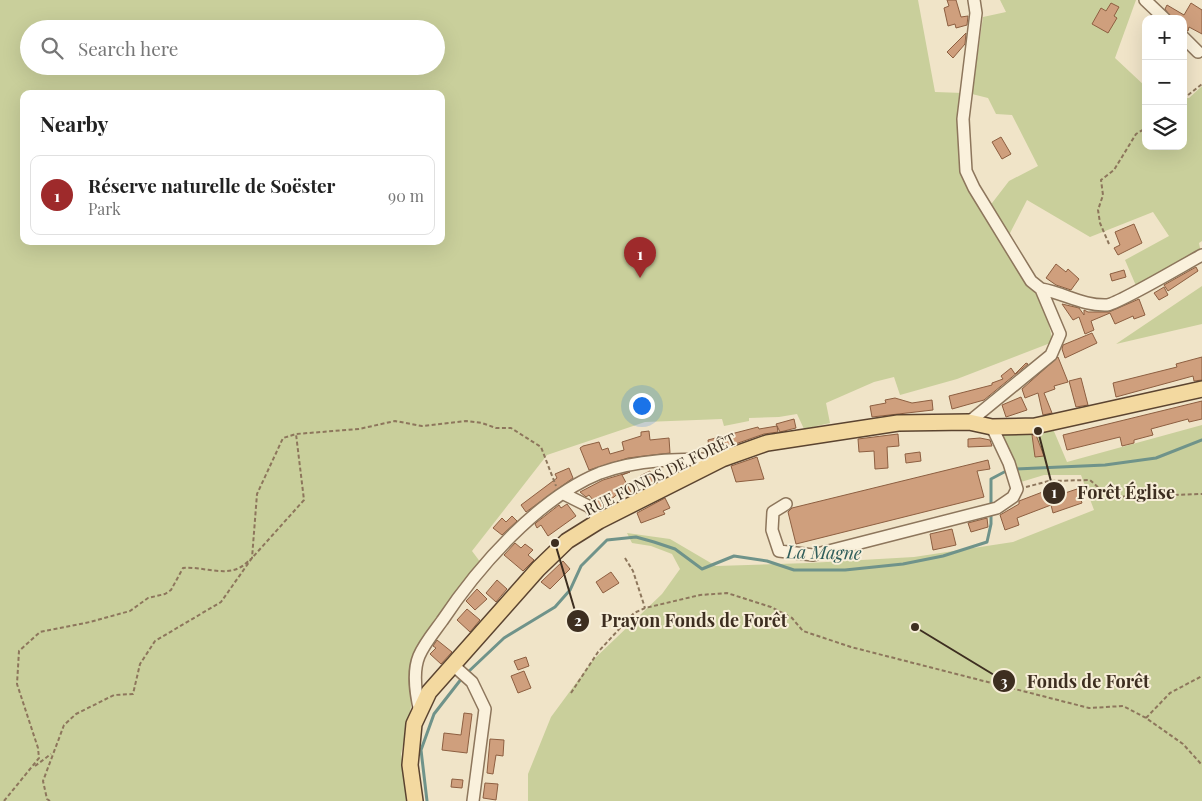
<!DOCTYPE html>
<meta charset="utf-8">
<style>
body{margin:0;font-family:"Playfair Display",serif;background:#f6f6f6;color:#222}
.controls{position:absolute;right:15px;top:15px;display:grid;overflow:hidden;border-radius:10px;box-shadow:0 5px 20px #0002}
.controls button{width:45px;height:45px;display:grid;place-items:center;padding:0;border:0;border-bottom:1px solid #e0e0e0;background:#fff;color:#222;font:25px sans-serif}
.you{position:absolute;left:641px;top:405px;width:18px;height:18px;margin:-12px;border:4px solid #fff;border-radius:50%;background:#1a73e8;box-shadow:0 0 0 8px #1a73e833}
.badge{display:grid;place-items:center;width:32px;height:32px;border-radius:50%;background:#9e2a2b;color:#fff;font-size:16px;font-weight:700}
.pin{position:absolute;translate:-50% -41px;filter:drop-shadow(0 1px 2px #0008)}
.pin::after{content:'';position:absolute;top:26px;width:18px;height:15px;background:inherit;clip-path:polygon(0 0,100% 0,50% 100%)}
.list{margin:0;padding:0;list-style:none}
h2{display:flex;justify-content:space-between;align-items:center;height:65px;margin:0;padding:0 20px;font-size:21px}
h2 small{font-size:16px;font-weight:400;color:#767676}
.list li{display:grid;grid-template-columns:32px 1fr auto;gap:15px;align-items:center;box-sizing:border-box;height:80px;margin:0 10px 10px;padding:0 10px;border:1px solid #e0e0e0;border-radius:10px}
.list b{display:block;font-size:19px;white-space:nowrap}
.list p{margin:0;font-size:16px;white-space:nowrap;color:#767676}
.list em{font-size:16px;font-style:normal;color:#767676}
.icon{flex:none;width:28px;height:28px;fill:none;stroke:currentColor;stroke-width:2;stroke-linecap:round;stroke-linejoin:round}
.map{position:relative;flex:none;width:1202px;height:801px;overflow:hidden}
.search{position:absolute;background:#fff;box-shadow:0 5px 20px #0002;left:20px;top:20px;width:425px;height:55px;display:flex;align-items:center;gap:12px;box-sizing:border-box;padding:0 18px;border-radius:28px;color:#767676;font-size:19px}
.panel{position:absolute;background:#fff;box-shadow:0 5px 20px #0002;left:20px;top:90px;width:425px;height:155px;border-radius:10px}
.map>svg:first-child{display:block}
</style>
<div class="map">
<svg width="1202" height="801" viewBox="0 0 1202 801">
<rect width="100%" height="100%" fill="#f0e4c8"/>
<!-- green -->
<path fill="#c9cf9b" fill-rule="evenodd" d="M0 0H918L935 92 963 93 965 176 1044 305 1053 342 957 379 900 395 894 377 874 382 826 403 830 423 804 429 797 414 779 417 749 418V421L724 426 722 419 645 422 547 455 472 551 481 563 415 656 412 702 401 754 408 801H0ZM29 29H436V66H29ZM24 94H441V241H24Z
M1000 0H1136L1115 58 1146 87V146H1183V98H1189L1202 86V241L1199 243 1201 253 1137 288 1125 260 1169 236 1153 212 1090 237 1027 200 1009 235 989 207 1009 181 1038 166 1012 115 996 114 988 98 972 94 983 17 1006 12Z
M1202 286V324L1116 344Z
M1202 425V801H528V774L551 717 593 660 662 594 680 569 672 554 651 546 632 543 627 533 670 539 716 566 809 563 914 557 1013 542 1094 510 1081 475H1044L1021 482 1013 458 1001 434 1053 429 1067 462Z"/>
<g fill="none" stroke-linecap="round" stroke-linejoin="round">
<!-- stream -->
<path stroke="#6f938a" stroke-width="3" d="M1014 469 1105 465 1156 458 1202 440
M467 673 504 638 555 607 570 590 581 566 607 540 636 537 654 542 675 549 702 569 734 556 767 561 794 570H845L903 564 943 556 987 542 991 524V479L1008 470
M427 801 421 750 434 714 462 678"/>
</g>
<!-- building -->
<path fill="#cf9f7d" stroke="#8d5f41" d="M947 0H956L961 17 968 16 967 25 956 28 955 24 948 26 944 8 949 6Z
M1111 3 1119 7 1114 16 1117 18 1108 33 1092 24 1101 8 1106 11Z
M1191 3 1202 10V34L1189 27 1188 31 1183 30V19H1172L1165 9 1167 5 1184 15Z
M966 33 965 44 953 58 947 52Z
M1001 137 1011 154 1002 159 992 142Z
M1134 224 1142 243 1118 255 1114 248 1120 245 1115 232Z
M1056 264 1066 272 1068 269 1079 279 1071 290 1056 285 1046 278Z
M1196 267 1198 271 1168 291 1164 285Z
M1124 270 1126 277 1112 281 1110 274Z
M1164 287 1168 295 1159 300 1154 293Z
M1139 299 1145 315 1134 319 1133 316 1115 324 1110 313 1091 321 1094 330 1085 334 1079 317 1073 320 1062 304 1079 308 1084 315V310L1088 312H1109Z
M1092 333 1097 343 1065 358 1062 349 1063 345Z
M1058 357 1068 382 1054 386 1055 389 1044 393 1052 413 1043 415 1038 393 1025 398 1022 389Z
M1202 357V380L1194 381 1193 376 1116 397 1113 383 1177 367 1176 364Z
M1026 363 1028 364 984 400 952 409 949 396 992 385V383L1003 379 1001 376 1011 368 1015 374Z
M1081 378 1088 405 1076 407 1069 381Z
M1021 397 1027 410 1006 417 1002 405Z
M895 398 912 403 932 400 933 410 872 417 870 406 886 403 885 400Z
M1202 401V419L1189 422 1188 419 1151 429 1153 435 1134 440V443L1122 446 1120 437 1067 450 1063 435Z
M794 419 796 428 780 432 776 424Z
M777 426 778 432 764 434 721 449 720 447 709 448 708 440 758 427 759 429Z
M649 431 650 440 669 438 670 453 628 458 589 470 580 448 583 446 599 442 602 450 608 448 610 454 624 450 622 442 641 436V432Z
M898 434 899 446 887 447 888 468 875 469 874 451 859 452 858 439Z
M1032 435H1036L1044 456 1035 457Z
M980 438 990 440 992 446 968 447V439Z
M920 452 921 461 906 463 905 454Z
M757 457 764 479 736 482 731 466Z
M988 460 990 469 977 471 984 497 796 544 788 512 792 508Z
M569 468 573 478 526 512 521 505 557 478 555 474Z
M650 471 655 482 645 487 640 476Z
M630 472 622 475 632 494 620 492 609 501 610 505 601 510 589 495 586 497 580 492 603 480Z
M1053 488 1056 496 1077 489 1082 503 1053 513 1051 505 1017 518 1019 525 1005 530 1000 515 1019 504V501Z
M665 498 670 508 663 511 665 514 641 523 637 513Z
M567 504 576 516 548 536 541 525 537 528 535 524 537 522 559 505 561 508Z
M512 516 517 521 502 535 493 528 502 518 506 522Z
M987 518 988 527 971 532 968 523Z
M952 529 956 545 933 550 930 534Z
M515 543 521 548 525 544 533 550 528 555 534 560 523 571 504 555Z
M563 561 570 569 550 589 541 582Z
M611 572 619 583 603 593 596 582Z
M497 580 507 589 496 602 486 593Z
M477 589 487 599 475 610 466 601Z
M467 609 480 620 470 632 457 620Z
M437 640 452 652 441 664 430 654 436 648 433 646Z
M526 657 529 666 518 670 514 661Z
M524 671 531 688 518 693 511 676Z
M464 713 472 714 467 753 442 750 444 733 461 735Z
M490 739 504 740 503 756 496 755 493 774 487 773Z
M452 779 463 780 462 788 451 787Z
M485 783 498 784 496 800 483 798Z"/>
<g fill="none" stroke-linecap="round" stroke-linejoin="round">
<!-- minor casing -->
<g stroke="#8d765c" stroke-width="14">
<path id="minor" d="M1145 0 1165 19
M1183 37 1198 52
M1041 289C1064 293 1083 306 1107 305 1118 304 1187 263 1202 255
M969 422 1051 355 1060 334 1041 289 1031 281 974 188 966 171 963 119 976 13 974 0
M564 494 590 507 599 521
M786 504 773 512 772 530 779 551 813 555 997 508 1013 497 1017 489 1009 463 992 427
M453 665 472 682 485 709 473 801
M420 712C416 695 412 673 419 656 424 644 434 632 442 621 478 567 538 498 600 473 638 459 680 459 720 459"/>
</g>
<!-- major casing -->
<g stroke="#5b4430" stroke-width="18">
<path id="major" d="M415 801 410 765 414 724 429 692 538 569 567 541 599 521 722 459 767 443 898 423 969 422 992 427 1035 426 1202 389"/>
</g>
<!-- path -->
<path stroke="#8d765c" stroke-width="2" stroke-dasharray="4 2.5" stroke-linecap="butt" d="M1183 99 1202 84
M1109 244 1100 223 1098 210 1103 195 1101 180 1114 170 1136 134 1146 128
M1026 487 1049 481 1090 480 1109 497 1202 494
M625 558 633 571 645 608
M571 693 598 652 634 613 645 608 700 595 727 593 771 607 792 618 803 631 851 647 1089 708 1123 706 1146 718 1183 744 1202 765
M1146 718 1170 693 1202 676
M35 766 51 754
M4 801 39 758 38 748 17 684 19 651 40 632 90 622 130 611 148 598 165 594 171 590 183 568C200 566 223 576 239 568 244 566 248 561 252 558L257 494 283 438 296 434 359 429 395 421 422 426 466 421 482 423 496 428H511L541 447 556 486
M50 801 47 799 43 781 64 725 76 714 114 695 133 694 140 664 155 641 221 602 252 558 304 500 296 434"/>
<!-- minor -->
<use href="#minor" stroke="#faf1dc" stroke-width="11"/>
<!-- major -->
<use href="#major" stroke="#f3d9a0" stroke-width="15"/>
</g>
<g text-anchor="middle" stroke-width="4" stroke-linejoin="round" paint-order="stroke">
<!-- street labels -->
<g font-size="16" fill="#3d2e20" stroke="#f7eed8">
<text transform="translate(660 474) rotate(-26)" y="6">RUE FONDS DE FORÊT</text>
</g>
<!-- water labels -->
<g font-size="18" font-style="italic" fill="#2f5d5a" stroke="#f7eed8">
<text transform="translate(824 553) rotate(1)" y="6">La Magne</text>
</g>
</g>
<!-- callouts -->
<path fill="none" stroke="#3d2e20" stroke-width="2" d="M1038 431L1054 493M555 543L578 621M915 627L1004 681"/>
<g fill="#3d2e20" stroke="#f7eed8" stroke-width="2">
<circle cx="1038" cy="431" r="5"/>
<circle cx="555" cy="543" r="5"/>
<circle cx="915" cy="627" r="5"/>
<circle cx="1054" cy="493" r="12"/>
<circle cx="578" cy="621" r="12"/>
<circle cx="1004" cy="681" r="12"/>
</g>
<g font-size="15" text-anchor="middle" font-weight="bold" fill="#fff">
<text x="1054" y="498">1</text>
<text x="578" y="626">2</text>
<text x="1004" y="687">3</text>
</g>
<g font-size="18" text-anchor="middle" font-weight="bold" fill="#3d2e20" stroke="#f7eed8" stroke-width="4" stroke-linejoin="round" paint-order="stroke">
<text x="1126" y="499">Forêt Église</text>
<text x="694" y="627">Prayon Fonds de Forêt</text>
<text x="1088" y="688">Fonds de Forêt</text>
</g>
</svg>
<div class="controls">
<button>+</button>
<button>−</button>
<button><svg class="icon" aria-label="layers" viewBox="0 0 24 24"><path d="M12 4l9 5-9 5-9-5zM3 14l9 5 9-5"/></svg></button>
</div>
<div class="you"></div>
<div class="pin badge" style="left:640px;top:278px">1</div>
<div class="search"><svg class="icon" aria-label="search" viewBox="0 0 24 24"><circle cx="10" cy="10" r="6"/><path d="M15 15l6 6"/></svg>Search here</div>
<section class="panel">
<h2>Nearby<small></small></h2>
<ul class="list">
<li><span class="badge">1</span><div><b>Réserve naturelle de Soëster</b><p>Park</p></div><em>90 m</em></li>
</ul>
</section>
</div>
